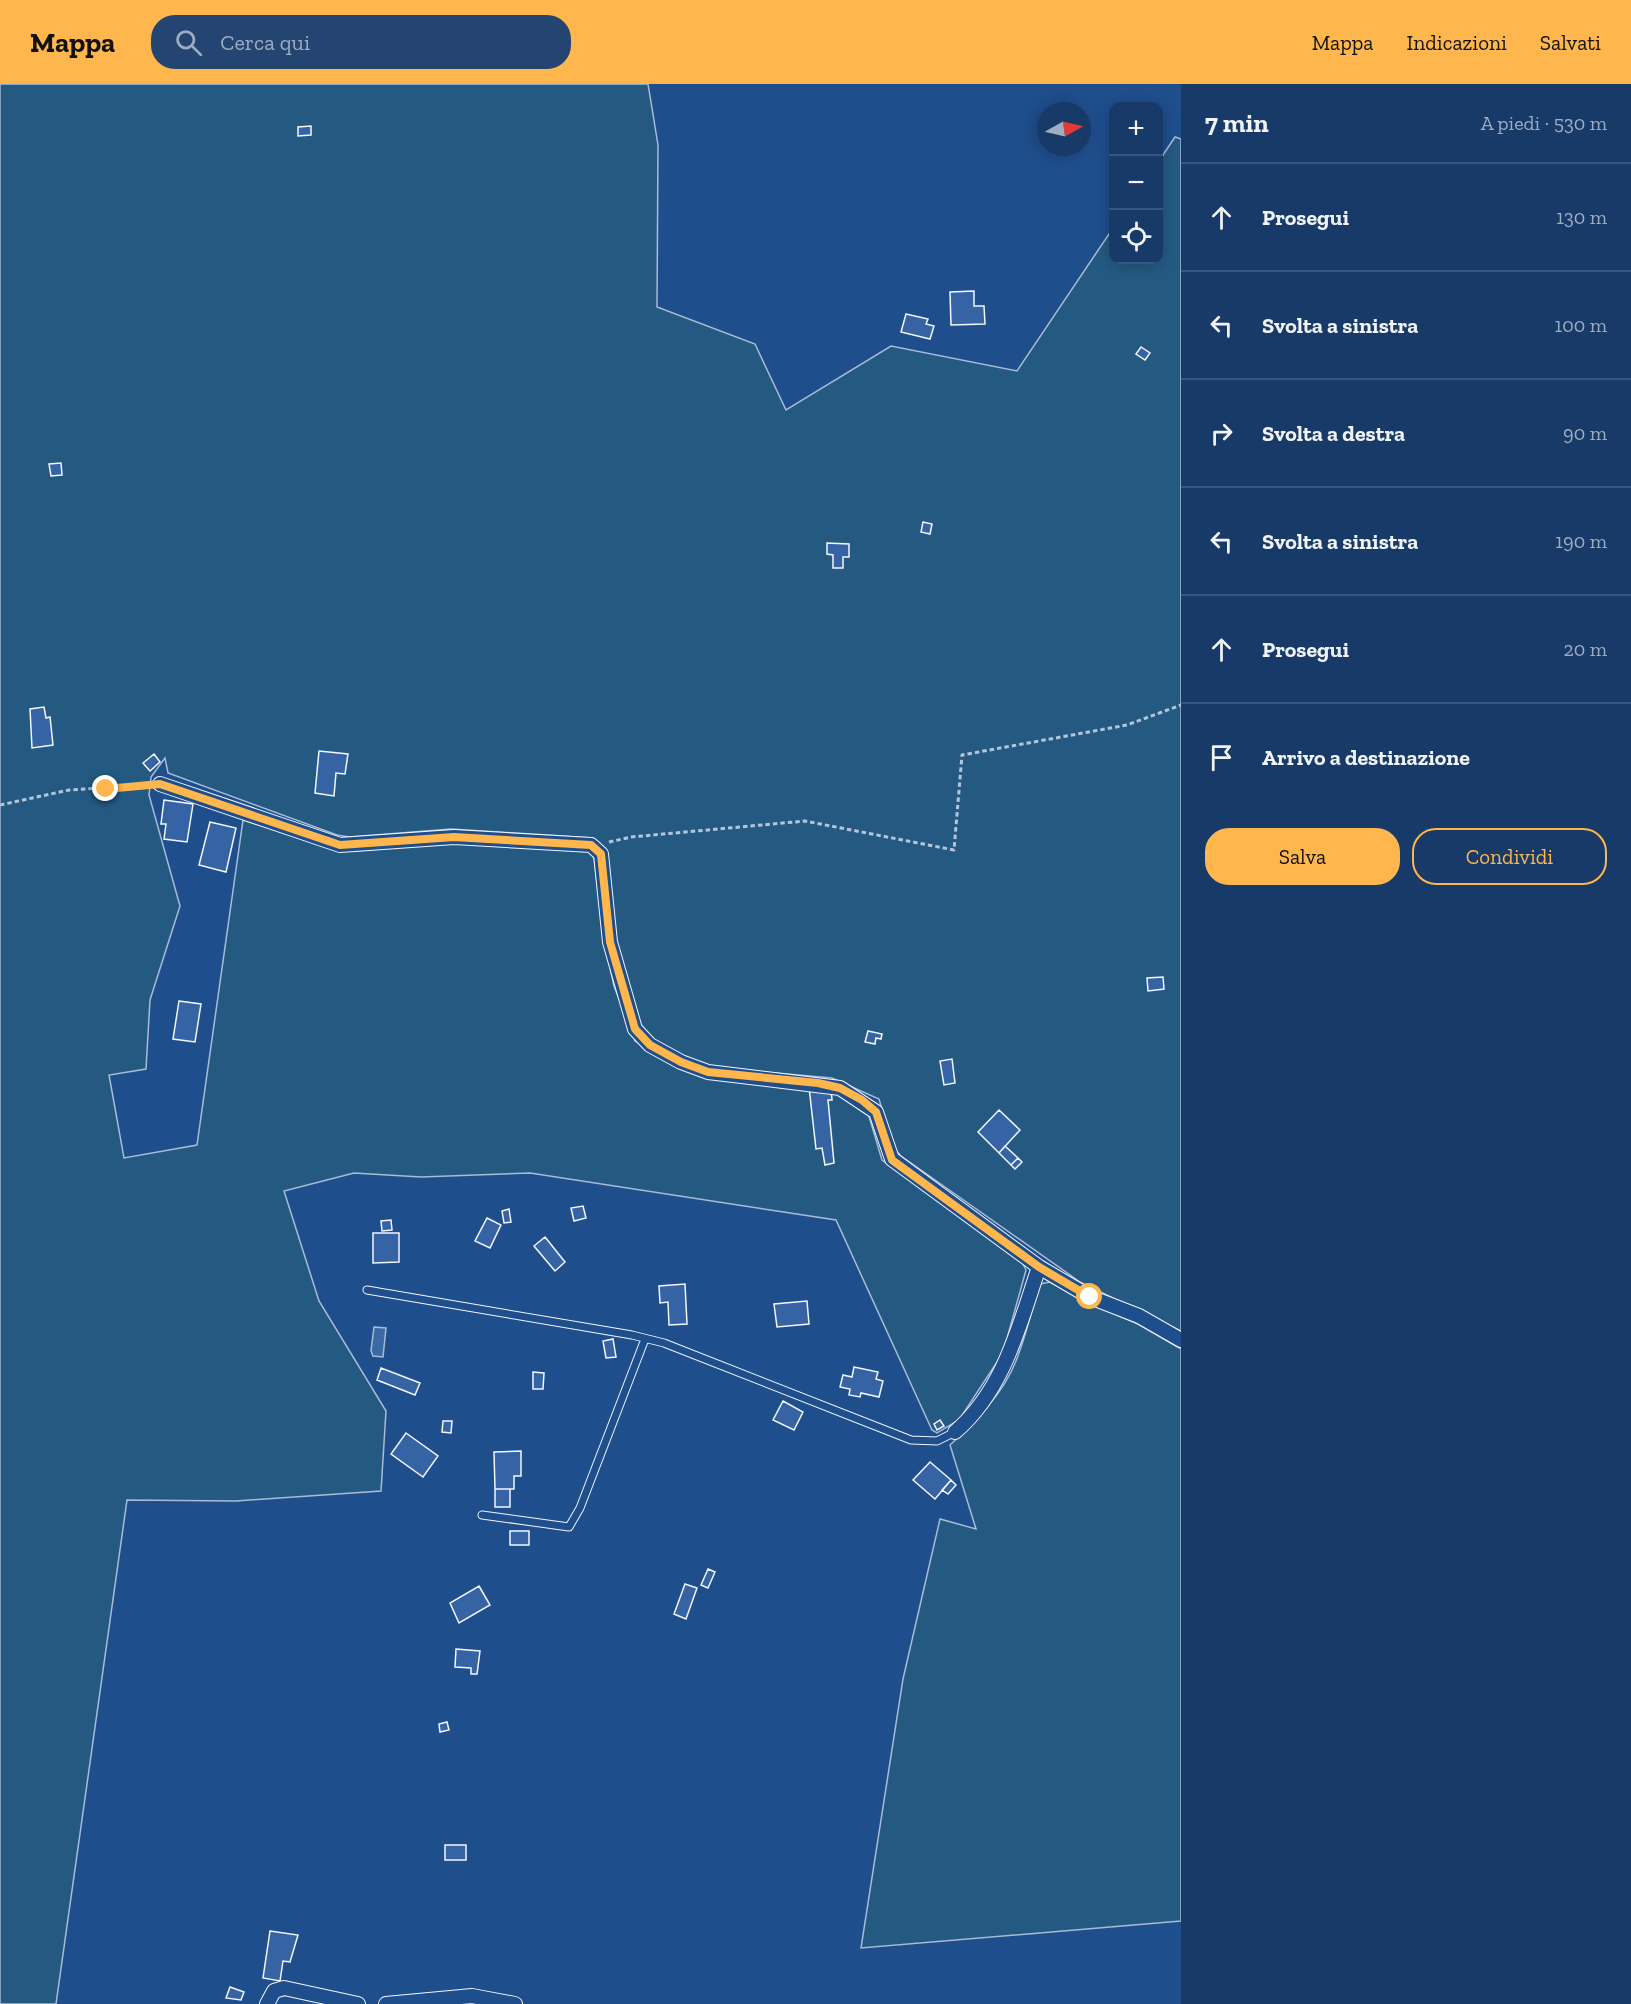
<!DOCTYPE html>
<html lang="it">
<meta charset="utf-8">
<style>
body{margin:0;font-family:"Zilla Slab",serif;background:#244571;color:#f1f3f6}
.controls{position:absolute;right:18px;top:18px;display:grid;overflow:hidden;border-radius:12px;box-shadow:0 3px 15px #0003}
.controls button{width:54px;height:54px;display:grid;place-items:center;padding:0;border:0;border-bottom:2px solid #36547d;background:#173a69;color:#f1f3f6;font:30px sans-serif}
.compass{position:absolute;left:1037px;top:18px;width:54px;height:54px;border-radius:50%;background:#173a69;box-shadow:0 3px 15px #0003;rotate:82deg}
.stop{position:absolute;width:18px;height:18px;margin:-14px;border:4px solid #ffb74d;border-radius:50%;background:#fff}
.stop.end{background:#ffb74d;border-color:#fff;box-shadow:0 2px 6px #0008}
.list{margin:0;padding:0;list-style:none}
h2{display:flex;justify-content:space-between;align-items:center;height:78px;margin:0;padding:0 24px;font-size:26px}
h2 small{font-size:20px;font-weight:400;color:#9eadc0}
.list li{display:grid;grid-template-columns:39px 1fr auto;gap:18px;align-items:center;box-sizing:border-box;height:108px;padding:0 24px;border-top:2px solid #36547d}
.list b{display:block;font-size:22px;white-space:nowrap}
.list em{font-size:20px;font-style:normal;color:#9eadc0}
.actions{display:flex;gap:12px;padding:18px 24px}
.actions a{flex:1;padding:14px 0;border:2px solid #ffb74d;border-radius:24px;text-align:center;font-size:21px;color:#ffb74d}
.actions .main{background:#ffb74d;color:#111}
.icon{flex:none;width:33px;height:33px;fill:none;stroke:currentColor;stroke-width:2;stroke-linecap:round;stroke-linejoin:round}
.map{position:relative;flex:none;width:1181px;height:1920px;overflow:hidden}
header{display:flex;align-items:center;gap:36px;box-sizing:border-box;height:84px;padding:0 30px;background:#ffb74d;color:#111}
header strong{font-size:28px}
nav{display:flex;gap:33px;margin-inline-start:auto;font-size:21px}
.search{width:420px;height:54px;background:#244571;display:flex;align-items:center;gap:15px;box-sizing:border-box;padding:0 21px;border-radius:24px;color:#9eadc0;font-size:22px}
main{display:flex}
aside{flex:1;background:#173a69}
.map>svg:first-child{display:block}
</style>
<header>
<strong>Mappa</strong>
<div class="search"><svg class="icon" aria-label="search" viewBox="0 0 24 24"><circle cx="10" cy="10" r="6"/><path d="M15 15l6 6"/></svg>Cerca qui</div>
<nav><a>Mappa</a><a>Indicazioni</a><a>Salvati</a></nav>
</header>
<main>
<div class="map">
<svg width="1181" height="1920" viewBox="0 0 1181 1920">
<rect width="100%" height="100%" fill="#1f4e8c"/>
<!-- green -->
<path fill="#245a82" stroke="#a8bbd7" stroke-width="1.5" d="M0 0H648L658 61 657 223 755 260 786 326 891 262 1017 287 1113 144 1114 176H1158L1159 77 1175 53 1181 55V1247L1080 1198 901 1072 893 1063 879 1015 832 994 708 983 682 973 650 953 639 941 615 856 603 765 593 754 451 745 349 753 337 751 168 689 165 674 151 693 149 711 180 822 150 916 146 985 109 991 124 1074 197 1061 243 736 338 766 355 767 454 759 583 765 590 768 594 774 603 852 614 902 635 957 692 989 839 1010 868 1029 882 1076 1022 1178 1026 1186 1003 1269 959 1336 937 1349 932 1346 836 1136 530 1089 421 1093 354 1089 284 1107 319 1217 386 1327 381 1407 236 1417 127 1416 56 1920H0Z
M1050 1198 1086 1218 1138 1240 1181 1265V1837L861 1864 903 1595 940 1435 976 1445 950 1361C976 1337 1003 1310 1016 1277 1026 1252 1032 1225 1040 1200Z"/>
<!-- water -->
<path fill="#3b69a3" stroke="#a8bbd7" stroke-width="1.5" d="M374 1243 386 1244 383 1273 373 1272 371 1267Z"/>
<!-- building -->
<path fill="#3563a3" stroke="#f2f6ff" stroke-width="1.5" d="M311 42V51L298 52V43Z
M974 207V222H984L985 240 951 241 950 208Z
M906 230 928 235 926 240 934 242 930 255 901 248Z
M1141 263 1150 269 1145 276 1136 270Z
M61 379 62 391 51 392 49 380Z
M923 438 932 440 930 450 921 448Z
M827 459 849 460V473H843V484H833V471L827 470Z
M44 623 46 634 50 633 53 661 32 664 30 625Z
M319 667 348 670 345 690 336 689 334 712 315 709Z
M154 670 160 678 150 687 143 679Z
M164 716 193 720 187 758 164 755 166 740H161Z
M210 738 236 744 226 788 199 781Z
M1163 893 1164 905 1148 907 1147 894Z
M179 917 201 920 195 958 173 955Z
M868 947 882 950 881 955 876 954 875 960 865 958Z
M952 975 955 999 944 1001 940 977Z
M809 1003 831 1005 832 1016H828L834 1079 825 1081 822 1064 816 1065Z
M999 1026 1020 1046 999 1069 978 1048Z
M1005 1062 1018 1074 1011 1081 999 1069Z
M1018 1074 1022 1078 1015 1085 1011 1081Z
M583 1122 586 1134 574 1137 571 1124Z
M509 1125 511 1138 504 1139 502 1127Z
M487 1134 501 1141 490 1164 475 1157Z
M391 1136 392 1146 382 1147 381 1137Z
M373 1149H399V1178L373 1179Z
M545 1153 565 1178 555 1187 534 1162Z
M685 1200 687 1240 669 1241 668 1218 660 1219 659 1202Z
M807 1217 809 1240 777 1243 774 1220Z
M613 1255 616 1273 606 1274 603 1257Z
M854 1283 878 1288 876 1295 883 1297 879 1313 861 1309 860 1313 849 1311 850 1305 840 1303 843 1291 852 1293Z
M381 1284 420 1299 415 1311 377 1296Z
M533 1288 544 1289 543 1305H533Z
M783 1317 803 1328 794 1346 773 1336Z
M940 1336 944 1342 937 1346 934 1340Z
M443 1337H452L451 1349 442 1348Z
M406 1349 438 1372 423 1393 391 1370Z
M521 1367V1392H514V1405H495L494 1368Z
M930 1378 951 1396 935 1415 913 1396Z
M951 1396 956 1401 948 1410 942 1406Z
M495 1405H510V1423H495Z
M510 1447H529V1461H510Z
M708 1485 715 1488 708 1504 701 1501Z
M685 1500 697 1504 686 1535 674 1530Z
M479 1502 490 1521 459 1539 450 1519Z
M456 1565 480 1567 477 1590H471V1584L455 1583Z
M447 1638 449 1646 440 1648 439 1640Z
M445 1761H466V1776H445Z
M270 1847 298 1851 290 1878 283 1877 280 1897 263 1894Z
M230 1903 244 1908 241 1916 226 1914Z"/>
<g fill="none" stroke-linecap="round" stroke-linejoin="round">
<!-- service casing -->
<g stroke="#f2f6ff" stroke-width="9">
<path id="service" d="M367 1206 632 1251 664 1259 911 1356 937 1357 955 1348
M482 1431 569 1443 580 1424 645 1255"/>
</g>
<!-- minor casing -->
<g stroke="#f2f6ff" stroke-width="16">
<path id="minor" d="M160 700 340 761 454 753 591 761 601 770 610 858 635 945 650 961 681 978 708 988 840 1004 876 1028 892 1075 1039 1183 1090 1213 1139 1232 1181 1256
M955 1348C1004 1306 1019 1242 1039 1183
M267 1920 274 1907 284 1904 358 1920
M386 1920 472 1912 515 1920"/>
</g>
<!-- path -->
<path stroke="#b3c4dc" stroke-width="3" stroke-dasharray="4.5 3" stroke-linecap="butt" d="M0 721 69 706 146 701
M609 758 631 753 805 737 954 766 962 671 1127 641 1181 621"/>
<!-- service -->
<use href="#service" stroke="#1f4e8c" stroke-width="7"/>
<!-- minor -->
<use href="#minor" stroke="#1f4e8c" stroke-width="14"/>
</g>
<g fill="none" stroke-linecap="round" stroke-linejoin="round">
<!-- route -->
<path stroke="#ffb74d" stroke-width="8" d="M106 705 160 700 340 761 454 753 591 761 601 770 610 858 635 945 650 961 681 978 708 988 818 999 840 1004 862 1016 876 1028 892 1076 1039 1183 1090 1213"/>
</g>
</svg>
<div class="controls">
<button>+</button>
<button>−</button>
<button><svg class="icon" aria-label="locate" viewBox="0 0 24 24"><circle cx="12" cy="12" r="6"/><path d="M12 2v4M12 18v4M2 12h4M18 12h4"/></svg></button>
</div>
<svg class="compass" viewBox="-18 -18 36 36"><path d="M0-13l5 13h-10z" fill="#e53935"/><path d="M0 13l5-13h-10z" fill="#9eadc0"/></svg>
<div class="stop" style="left:1090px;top:1213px"></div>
<div class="stop end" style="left:106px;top:705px"></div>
</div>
<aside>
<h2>7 min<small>A piedi · 530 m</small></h2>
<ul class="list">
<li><svg class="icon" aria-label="ahead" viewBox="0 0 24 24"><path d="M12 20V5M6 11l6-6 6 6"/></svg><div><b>Prosegui</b></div><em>130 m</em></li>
<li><svg class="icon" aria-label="left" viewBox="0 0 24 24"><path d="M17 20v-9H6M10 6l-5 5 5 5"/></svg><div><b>Svolta a sinistra</b></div><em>100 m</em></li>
<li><svg class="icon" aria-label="right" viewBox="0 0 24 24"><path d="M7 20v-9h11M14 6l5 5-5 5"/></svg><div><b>Svolta a destra</b></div><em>90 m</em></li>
<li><svg class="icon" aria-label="left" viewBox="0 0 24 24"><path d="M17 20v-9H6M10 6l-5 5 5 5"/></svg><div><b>Svolta a sinistra</b></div><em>190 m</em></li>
<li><svg class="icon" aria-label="ahead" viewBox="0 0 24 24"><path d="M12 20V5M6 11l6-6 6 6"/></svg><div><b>Prosegui</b></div><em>20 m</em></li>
<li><svg class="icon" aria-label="arrive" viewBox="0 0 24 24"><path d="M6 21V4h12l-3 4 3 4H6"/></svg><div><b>Arrivo a destinazione</b></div></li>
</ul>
<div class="actions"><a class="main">Salva</a><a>Condividi</a></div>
</aside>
</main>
